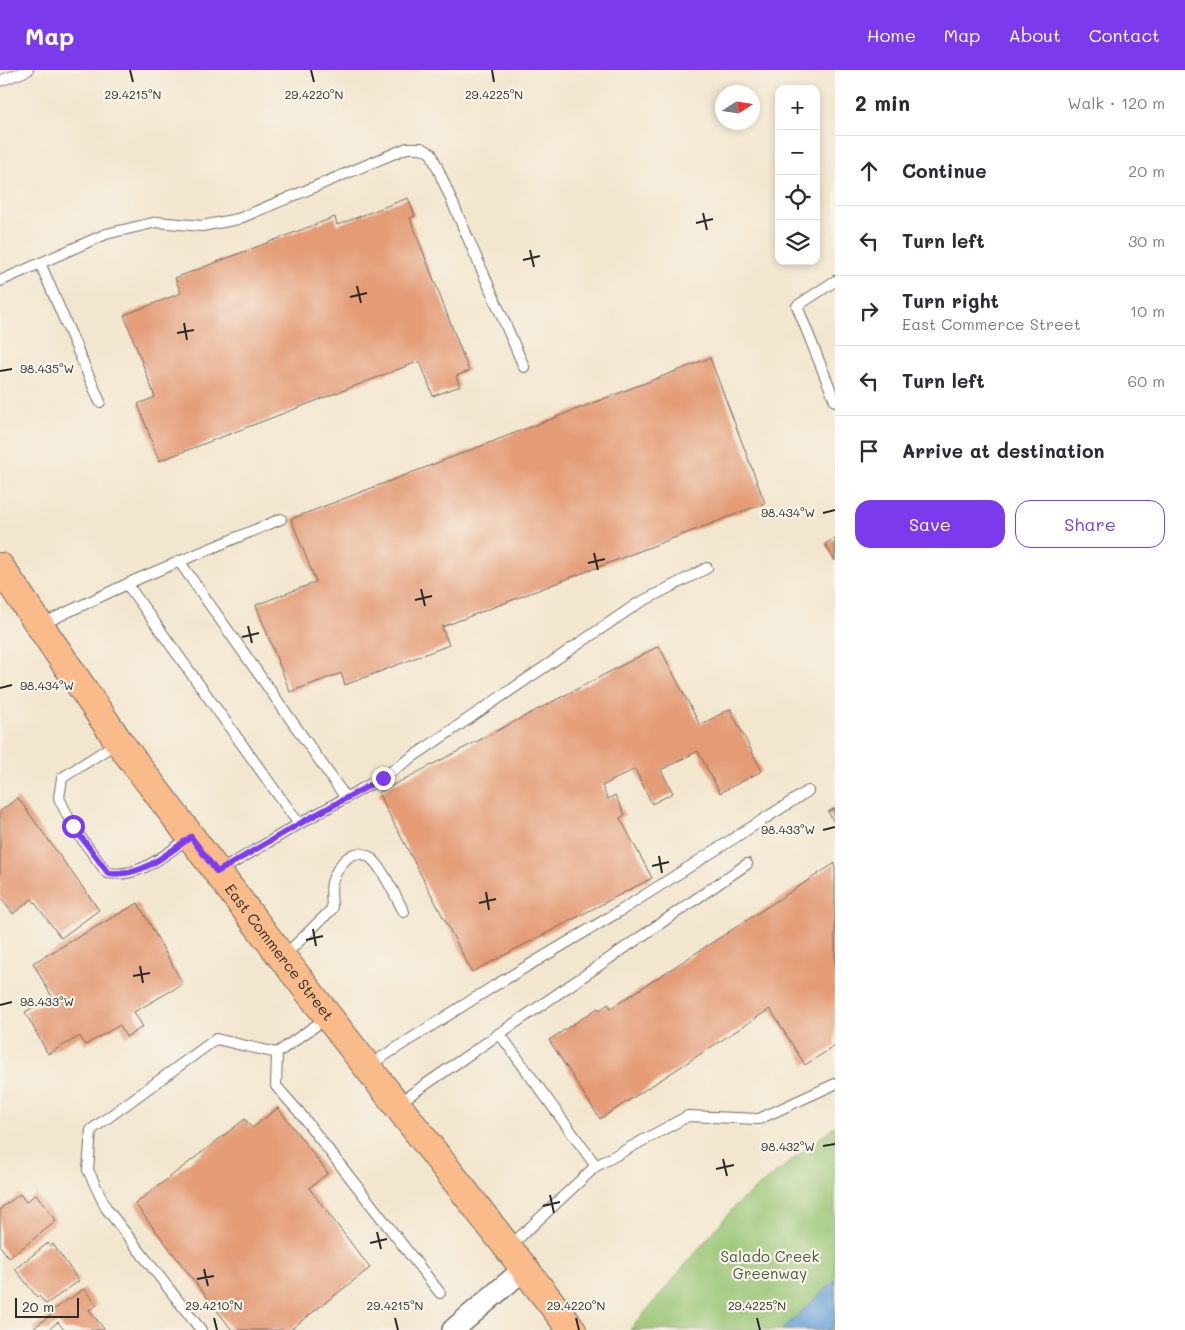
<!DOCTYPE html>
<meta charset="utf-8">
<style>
body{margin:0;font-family:Mali,sans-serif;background:#f7f7f7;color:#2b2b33}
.controls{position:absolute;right:15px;top:15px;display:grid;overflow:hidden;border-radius:10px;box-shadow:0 2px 8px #0003}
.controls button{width:45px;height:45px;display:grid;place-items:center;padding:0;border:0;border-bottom:1px solid #e1e1e2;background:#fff;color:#2b2b33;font:25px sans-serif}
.compass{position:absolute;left:715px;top:15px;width:45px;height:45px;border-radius:50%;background:#fff;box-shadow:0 2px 8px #0003;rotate:78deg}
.scale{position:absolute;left:15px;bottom:12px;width:64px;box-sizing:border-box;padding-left:5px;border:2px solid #2b2b2b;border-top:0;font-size:14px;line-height:18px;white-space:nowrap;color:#2b2b2b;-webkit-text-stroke:4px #f7f3e8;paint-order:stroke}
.stop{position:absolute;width:15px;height:15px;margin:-11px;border:4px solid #7c3aed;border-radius:50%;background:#fff}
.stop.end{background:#7c3aed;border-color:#fff;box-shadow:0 1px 5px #0008}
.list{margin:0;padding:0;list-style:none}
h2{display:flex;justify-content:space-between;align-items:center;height:65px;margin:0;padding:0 20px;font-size:21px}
h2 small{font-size:16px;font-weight:400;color:#7c7c81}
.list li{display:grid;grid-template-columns:32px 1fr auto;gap:15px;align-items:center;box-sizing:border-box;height:70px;padding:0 20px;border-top:1px solid #e1e1e2}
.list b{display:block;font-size:19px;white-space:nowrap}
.list p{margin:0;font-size:16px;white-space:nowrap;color:#7c7c81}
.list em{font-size:16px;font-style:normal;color:#7c7c81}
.actions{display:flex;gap:10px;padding:15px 20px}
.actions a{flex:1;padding:11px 0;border:1px solid #7c3aed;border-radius:15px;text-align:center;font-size:18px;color:#7c3aed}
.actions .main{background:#7c3aed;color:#fff}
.icon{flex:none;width:28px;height:28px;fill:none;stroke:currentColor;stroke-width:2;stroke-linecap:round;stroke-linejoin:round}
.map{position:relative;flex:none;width:835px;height:1260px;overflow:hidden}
header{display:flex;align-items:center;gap:30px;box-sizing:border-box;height:70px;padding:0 25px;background:#7c3aed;color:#fff}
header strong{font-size:24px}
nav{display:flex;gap:28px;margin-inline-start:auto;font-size:18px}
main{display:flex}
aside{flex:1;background:#fff}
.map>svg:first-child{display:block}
</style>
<header>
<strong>Map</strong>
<nav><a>Home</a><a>Map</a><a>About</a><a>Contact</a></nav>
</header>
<main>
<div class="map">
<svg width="835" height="1260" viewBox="0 0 835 1260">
<rect width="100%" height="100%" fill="#f7f3e8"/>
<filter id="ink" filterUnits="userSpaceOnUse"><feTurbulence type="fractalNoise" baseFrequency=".02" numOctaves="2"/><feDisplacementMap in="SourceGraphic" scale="10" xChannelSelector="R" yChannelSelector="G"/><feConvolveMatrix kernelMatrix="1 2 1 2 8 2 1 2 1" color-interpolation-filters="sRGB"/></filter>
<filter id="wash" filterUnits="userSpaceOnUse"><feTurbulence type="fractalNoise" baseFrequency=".0096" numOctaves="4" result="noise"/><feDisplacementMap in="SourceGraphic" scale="20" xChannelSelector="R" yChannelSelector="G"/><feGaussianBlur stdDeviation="1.12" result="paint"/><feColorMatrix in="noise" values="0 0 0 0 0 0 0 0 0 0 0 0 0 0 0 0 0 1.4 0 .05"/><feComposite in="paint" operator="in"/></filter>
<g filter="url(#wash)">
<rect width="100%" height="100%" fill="#f3e6ce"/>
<!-- green -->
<path fill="#97c472" stroke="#61784e" d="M835 1056V1260H630L737 1134Z"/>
<!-- water -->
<path fill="#6aa1d8" stroke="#4a6682" d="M835 1210V1253L829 1260H782Z"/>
<g id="blocks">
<!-- building -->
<path fill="#e49b76" d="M408 128 415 146 410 148 469 301 456 306 460 316 433 326 420 291 159 391 138 334 155 327 124 245 181 223 175 208 335 147 337 155Z
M710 288 765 433 442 557 449 575 345 615 341 603 290 622 256 535 316 512 291 449Z
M835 468V491L825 474Z
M659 576 700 655 730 639 762 701 720 723 698 681 661 700 673 723 652 734 635 699 602 716 608 729 615 725 625 745 620 748 652 808 472 902 378 723Z
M18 728 99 840 61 868 32 829 13 844 0 827V741Z
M835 738V753L828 742Z
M835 793V976L805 995 770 939 600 1049 549 970 598 938 600 940 608 934 611 938Z
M138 833 183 914 134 942 143 957 126 967 120 955 85 975 80 966 48 984 25 942 52 927 33 893Z
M278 1038 328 1103 309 1118 370 1198 290 1260H232L135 1134 245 1049 252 1058Z
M20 1124 26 1132 36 1124 56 1150 54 1153 9 1188 0 1176V1139Z
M48 1173 50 1176 53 1174 79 1211 46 1234 39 1226 37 1227 15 1199Z
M84 1219 97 1235 89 1240 105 1260H64L58 1252 48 1260H35L34 1258 51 1245 50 1242Z"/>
</g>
</g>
<g filter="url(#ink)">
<use href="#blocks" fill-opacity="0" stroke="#716c64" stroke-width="1"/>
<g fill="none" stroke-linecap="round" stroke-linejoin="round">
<!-- service casing -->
<g stroke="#716c64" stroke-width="12">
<path id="service" d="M0 11 28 0
M40 193 100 332
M0 211 106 164 157 152 202 156 238 149 407 78H421L431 83 524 297
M835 211 797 236 835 331
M179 491 346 728
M127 514 299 754
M40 555 140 508 281 449
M118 672 62 708 59 728 73 757 107 803C140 808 163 786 189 768
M218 802 299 754 383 707 637 534 707 498
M283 887 332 839C332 831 330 820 332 812 338 795 353 773 372 789 382 797 397 829 404 842
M328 947 277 983 276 1016 299 1042 440 1223
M499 963 596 1096 508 1178
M368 996 494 916 620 841 808 721
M397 1034 747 794
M596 1096 688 1046 759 1049 835 1014
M201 1260 106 1138 88 1100 91 1060 216 969 277 983"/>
</g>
<!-- minor casing -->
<g stroke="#716c64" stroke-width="24">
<path id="minor" d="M453 1260 524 1199"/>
</g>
<!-- primary casing -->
<g stroke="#716c64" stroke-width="30">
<g id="primary">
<path id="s1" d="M0 497 119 672 278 882 572 1260"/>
</g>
</g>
<!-- service -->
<use href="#service" stroke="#fff" stroke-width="10"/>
<!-- minor -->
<use href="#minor" stroke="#fff" stroke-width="21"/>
<!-- primary -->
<use href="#primary" stroke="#fabb8b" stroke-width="28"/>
</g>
</g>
<g fill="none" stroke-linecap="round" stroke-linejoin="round" filter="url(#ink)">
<!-- route -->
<path stroke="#7c3aed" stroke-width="6" d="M73 756 108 803C141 808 165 785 191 767L217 802 299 754 383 708"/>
</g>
<!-- ticks -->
<path fill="none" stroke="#2b2b2b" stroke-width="2" d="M130 0 133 12M311 0 314 12M492 0 494 12M703 143 707 160M696 153 713 149M530 180 534 197M523 190 540 186M357 216 361 233M350 227 367 223M184 253 187 270M177 263 194 260M0 301 12 299M823 443 835 440M594 483 598 500M588 493 605 489M421 519 425 536M415 530 432 526M248 556 252 573M242 567 259 563M0 618 12 615M823 760 835 757M659 786 662 803M652 796 669 792M486 822 489 840M479 833 496 829M313 859 316 876M306 870 323 866M140 896 143 913M133 906 150 903M0 935 12 932M823 1076 835 1074M723 1089 727 1106M716 1099 734 1095M550 1125 554 1143M543 1136 560 1132M377 1162 381 1179M370 1173 387 1169M204 1199 208 1216M197 1209 214 1206M214 1248 217 1260M395 1248 398 1260M576 1248 579 1260M757 1248 760 1260"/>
<g text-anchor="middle" stroke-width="4.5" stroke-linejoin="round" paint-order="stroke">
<!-- street labels -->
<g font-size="15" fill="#2b2b2b" stroke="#f7f3e8">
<text dy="5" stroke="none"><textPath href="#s1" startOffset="476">East Commerce Street</textPath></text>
</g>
<!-- park labels -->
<g font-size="15" fill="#4b5940" stroke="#f7f3e8">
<text x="770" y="1192">Salado Creek<tspan x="770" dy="17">Greenway</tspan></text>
</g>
</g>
<g font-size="12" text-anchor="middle" fill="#2b2b2b" stroke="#f7f3e8" stroke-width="4.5" stroke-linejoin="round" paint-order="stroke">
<text x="133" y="29">29.4215°N</text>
<text x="314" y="29">29.4220°N</text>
<text x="494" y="29">29.4225°N</text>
<text x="47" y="303">98.435°W</text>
<text x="788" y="447">98.434°W</text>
<text x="47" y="620">98.434°W</text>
<text x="788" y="764">98.433°W</text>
<text x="47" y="936">98.433°W</text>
<text x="788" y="1081">98.432°W</text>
<text x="214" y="1240">29.4210°N</text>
<text x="395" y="1240">29.4215°N</text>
<text x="576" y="1240">29.4220°N</text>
<text x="757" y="1240">29.4225°N</text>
</g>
</svg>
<div class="controls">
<button>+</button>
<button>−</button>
<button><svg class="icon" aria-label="locate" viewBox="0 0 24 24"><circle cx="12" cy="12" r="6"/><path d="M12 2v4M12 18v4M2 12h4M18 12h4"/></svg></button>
<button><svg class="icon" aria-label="layers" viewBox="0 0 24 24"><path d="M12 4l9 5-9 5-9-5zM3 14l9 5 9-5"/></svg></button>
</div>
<svg class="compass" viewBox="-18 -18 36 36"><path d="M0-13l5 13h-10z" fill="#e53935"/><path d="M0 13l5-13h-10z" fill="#7c7c81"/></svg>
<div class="scale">20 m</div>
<div class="stop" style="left:73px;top:756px"></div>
<div class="stop end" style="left:383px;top:708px"></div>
</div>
<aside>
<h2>2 min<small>Walk · 120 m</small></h2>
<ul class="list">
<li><svg class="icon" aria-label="ahead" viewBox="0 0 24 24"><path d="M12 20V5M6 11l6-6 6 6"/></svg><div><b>Continue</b></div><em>20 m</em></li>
<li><svg class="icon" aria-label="left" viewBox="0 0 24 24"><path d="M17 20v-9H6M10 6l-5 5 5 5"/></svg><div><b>Turn left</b></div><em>30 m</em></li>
<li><svg class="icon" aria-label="right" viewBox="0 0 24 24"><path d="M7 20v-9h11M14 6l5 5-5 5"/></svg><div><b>Turn right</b><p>East Commerce Street</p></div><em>10 m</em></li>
<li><svg class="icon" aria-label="left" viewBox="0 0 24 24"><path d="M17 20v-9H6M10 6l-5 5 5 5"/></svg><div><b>Turn left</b></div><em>60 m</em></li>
<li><svg class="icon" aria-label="arrive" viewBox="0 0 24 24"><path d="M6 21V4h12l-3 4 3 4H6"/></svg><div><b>Arrive at destination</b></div></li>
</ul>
<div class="actions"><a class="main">Save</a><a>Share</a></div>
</aside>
</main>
